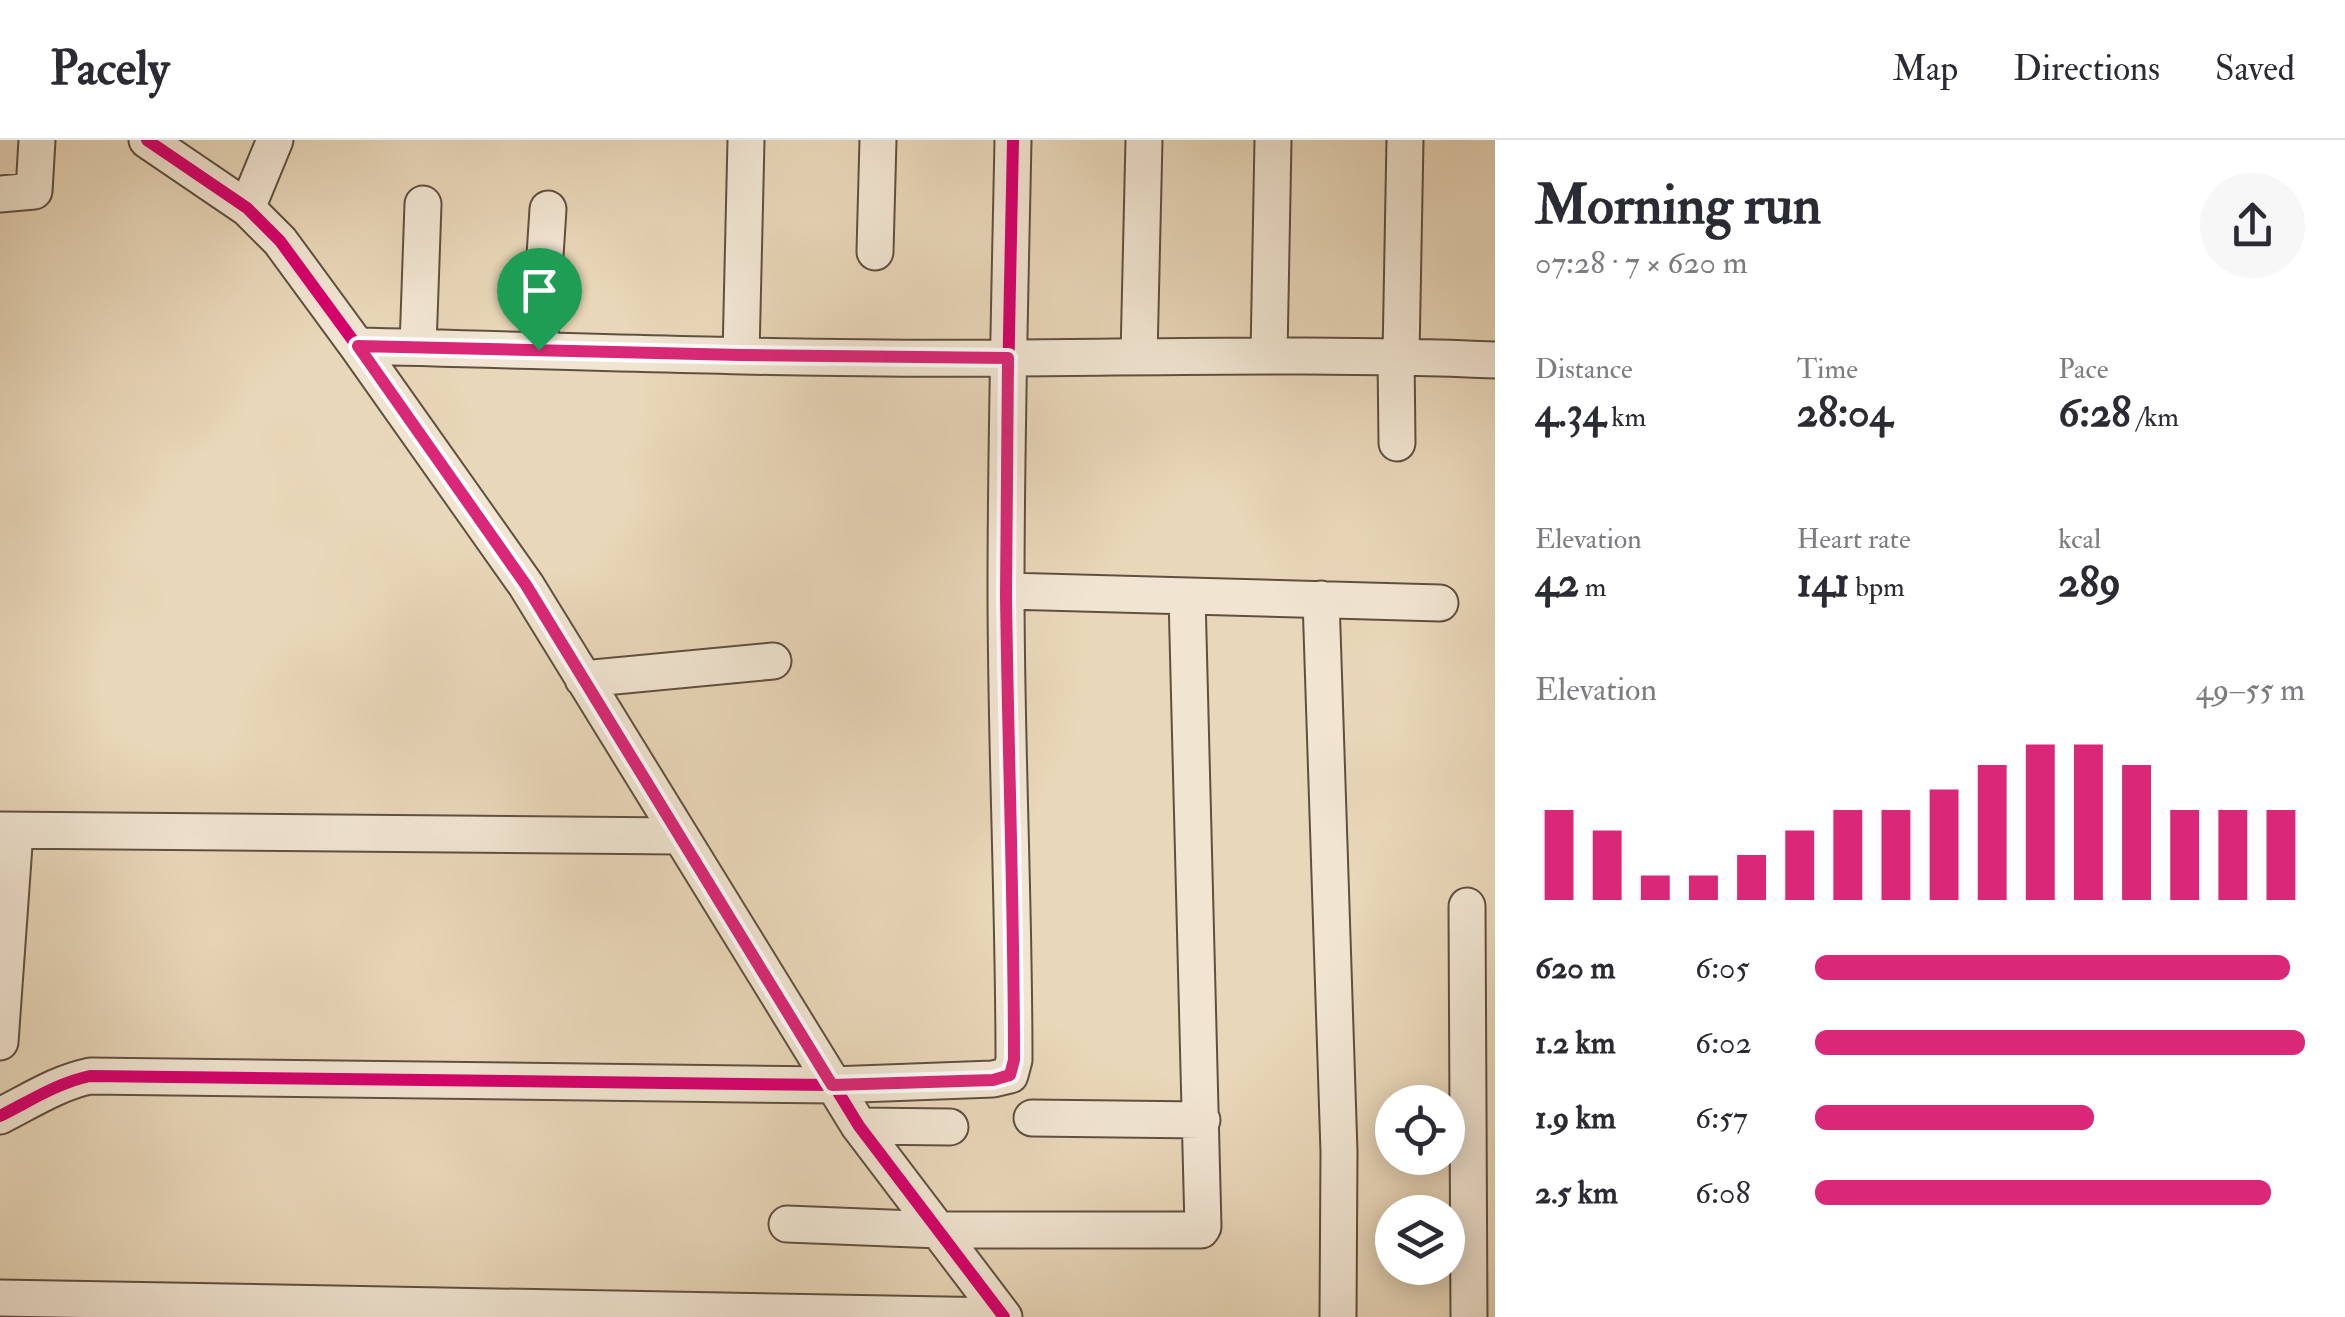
<!DOCTYPE html>
<meta charset="utf-8">
<style>
body{margin:0;font-family:"IM FELL Double Pica",serif;background:#f7f7f7;color:#2b2b33;height:100vh;display:flex;flex-direction:column;font-size:38px;white-space:nowrap}
*{box-sizing:border-box;margin:0}
p{font-size:32px;color:#7c7c81}
.icon{flex:none;width:55px;height:55px;fill:none;stroke:currentColor;stroke-width:2;stroke-linecap:round;stroke-linejoin:round}
.map{position:relative;flex:1;overflow:hidden}
.sheet{display:flex;flex-direction:column;background:#fff;width:850px}
.sheet>*{flex:none}
.buttons{position:absolute;left:1375px;top:945px;display:grid;gap:20px}
.buttons a{display:grid;place-items:center;width:90px;height:90px;border-radius:50%;background:#fff;box-shadow:0 5px 25px #0003;font-size:50px}
.pin{position:absolute;display:grid;place-items:center;width:85px;height:85px;color:#fff;margin:-102px -42px;border-radius:50% 50% 50% 0;rotate:-45deg;box-shadow:0 0 10px #0007}
.pin .icon{rotate:45deg}
.round{display:grid;place-items:center;flex:none;width:105px;height:105px;border-radius:52px;background:#f7f7f7}
.overview{display:flex;align-items:center;justify-content:space-between;height:170px;padding:0 40px}
h1{font-size:55px;font-weight:700;line-height:75px}
.figures{display:grid;grid-template-columns:repeat(3,1fr);gap:15px;height:170px;padding:10px 40px}
.figures div{display:grid;align-content:center}
.figures b{font-size:42px;font-weight:700}
.figures small{font-size:28px;font-weight:400}
.figures p{font-size:28px}
.chart{height:280px;padding:20px 40px}
.chart p{display:flex;justify-content:space-between}
.chart svg{width:100%;height:180px;margin-top:10px;stroke:#db2777;stroke-width:6}
ul{padding:0 40px;list-style:none;font-size:32px}
li{display:grid;grid-template-columns:160px 120px 1fr;align-items:center;height:75px}
li i{height:25px;border-radius:12px;background:#db2777}
header{display:flex;align-items:center;gap:60px;box-sizing:border-box;height:140px;padding:0 50px;background:#fff;border-bottom:2px solid #e1e1e2}
header strong{font-size:48px}
nav{display:flex;gap:55px;margin-inline-start:auto;font-size:35px}
main{display:flex;flex:1;min-height:0}
.map>svg:first-child{display:block}
.lines{fill:none;stroke-linecap:round;stroke-linejoin:round}
.minor-casing{stroke:#605040;stroke-width:39}
.minor{stroke:#f1e5d2;stroke-width:35}
.cycleway-casing{stroke:#f1e5d2;stroke-width:19}
.cycleway{stroke:#d6006c;stroke-width:12}
.route-casing{stroke:#fff;stroke-width:20}
.route{stroke:#db2777;stroke-width:12}
</style>
<header>
<strong>Pacely</strong>
<nav><a>Map</a><a>Directions</a><a>Saved</a></nav>
</header>
<main>
<div class="map">
<svg width="1495" height="1177" viewBox="0 0 1495 1177">
<rect width="100%" height="100%" fill="#e9d7b9"/>
<filter id="stains"><feTurbulence type="fractalNoise" baseFrequency=".002" numOctaves="4"/><feColorMatrix values="0 0 0 0 .2 0 0 0 0 .09 0 0 0 0 .02 0 0 0 .5 -.17"/></filter>
<radialGradient id="worn" r=".72"><stop offset=".6" stop-color="#630" stop-opacity="0"/><stop offset="1" stop-color="#630" stop-opacity=".3"/></radialGradient>
<g class="lines">
<g class="minor-casing">
<path id="minor" d="M 147,0 L 247,68 L 280,101 L 357,206 L 526,445 L 859,986 L 1004,1177
M 0,54 L 34,51 L 37,0
M 247,68 L 275,0
M 875,112 L 878,0
M 357,206 C 575,211 792,220 1010,218 C 1172,217 1333,213 1495,220
M 418,207 L 423,64
M 539,210 L 548,69
M 741,215 L 746,0
M 1269,215 L 1273,0
M 1139,216 L 1144,0
M 1396,216 L 1397,303
M 1401,216 L 1405,0
M 1006,451 L 1440,463
M 1321,459 L 1339,1012 L 1338,1177
M 583,539 L 773,521
M 0,690 L 679,696
M 1467,766 L 1469,1177
M 0,902 L 15,691
M 0,976 C 30,961 57,943 90,936 L 832,945 L 993,939 L 1010,935 L 1014,920 C 1014,763 1006,606 1006,449 C 1006,299 1010,150 1013,0
M 1032,978 L 1202,980
M 859,986 L 950,987
M 787,1084 L 940,1090 L 1201,1090 L 1203,1087 L 1187,456
M 0,1158 L 1002,1176"/>
</g>
<use href="#minor" class="minor"/>
<g class="cycleway-casing">
<path id="cycleway" d="M 147,0 L 247,68 L 280,101 L 357,206 L 526,445 L 859,986 L 1004,1177
M 0,976 C 30,961 57,943 90,936 L 832,945 L 993,939 L 1010,935 L 1014,920 C 1014,763 1006,606 1006,449 C 1006,299 1010,150 1013,0"/>
</g>
<use href="#cycleway" class="cycleway"/>
</g>
<g class="lines">
<g class="route-casing">
<path id="route" d="M 358,206 L 741,215 L 1008,218 C 1007,297 1006,376 1006,455 C 1008,610 1014,765 1014,920 L 1010,935 L 993,940 L 832,945 L 526,445 Z"/>
</g>
<use href="#route" class="route"/>
</g>
<rect width="100%" height="100%" filter="url(#stains)"/>
<rect width="100%" height="100%" fill="url(#worn)"/>
</svg>
<div class="buttons">
<a><svg class="icon" aria-label="locate" viewBox="0 0 24 24"><circle cx="12" cy="12" r="6"/><path d="M12 2v4M12 18v4M2 12h4M18 12h4"/></svg></a>
<a><svg class="icon" aria-label="layers" viewBox="0 0 24 24"><path d="M12 4l9 5-9 5-9-5zM3 14l9 5 9-5"/></svg></a>
</div>
<div class="pin" style="left:539px;top:210px;background:#1e9e55"><svg class="icon" aria-label="arrive" viewBox="0 0 24 24"><path d="M6 21V4h12l-3 4 3 4H6"/></svg></div>
</div>
<section class="sheet">
<div class="overview"><div><h1>Morning run</h1><p>07:28 · 7 × 620 m</p></div><a class="round"><svg class="icon" aria-label="share" viewBox="0 0 24 24"><path d="M12 15V3M7 8l5-5 5 5M5 13v7h14v-7"/></svg></a></div>
<div class="figures">
<div><p>Distance</p><b>4.34<small> km</small></b></div>
<div><p>Time</p><b>28:04</b></div>
<div><p>Pace</p><b>6:28<small> /km</small></b></div>
</div>
<div class="figures">
<div><p>Elevation</p><b>42<small> m</small></b></div>
<div><p>Heart rate</p><b>141<small> bpm</small></b></div>
<div><p>kcal</p><b>289</b></div>
</div>
<div class="chart"><p><span>Elevation</span>49–55 m</p>
<svg viewBox="0 0 160 44" preserveAspectRatio="none"><path d="M5 44V22M15 44V27M25 44V38M35 44V38M45 44V33M55 44V27M65 44V22M75 44V22M85 44V17M95 44V11M105 44V6M115 44V6M125 44V11M135 44V22M145 44V22M155 44V22"/></svg>
</div>
<ul>
<li><b>620 m</b>6:05<i style="width:97%"></i></li>
<li><b>1.2 km</b>6:02<i style="width:100%"></i></li>
<li><b>1.9 km</b>6:57<i style="width:57%"></i></li>
<li><b>2.5 km</b>6:08<i style="width:93%"></i></li>
</ul>
</section>
</main>
